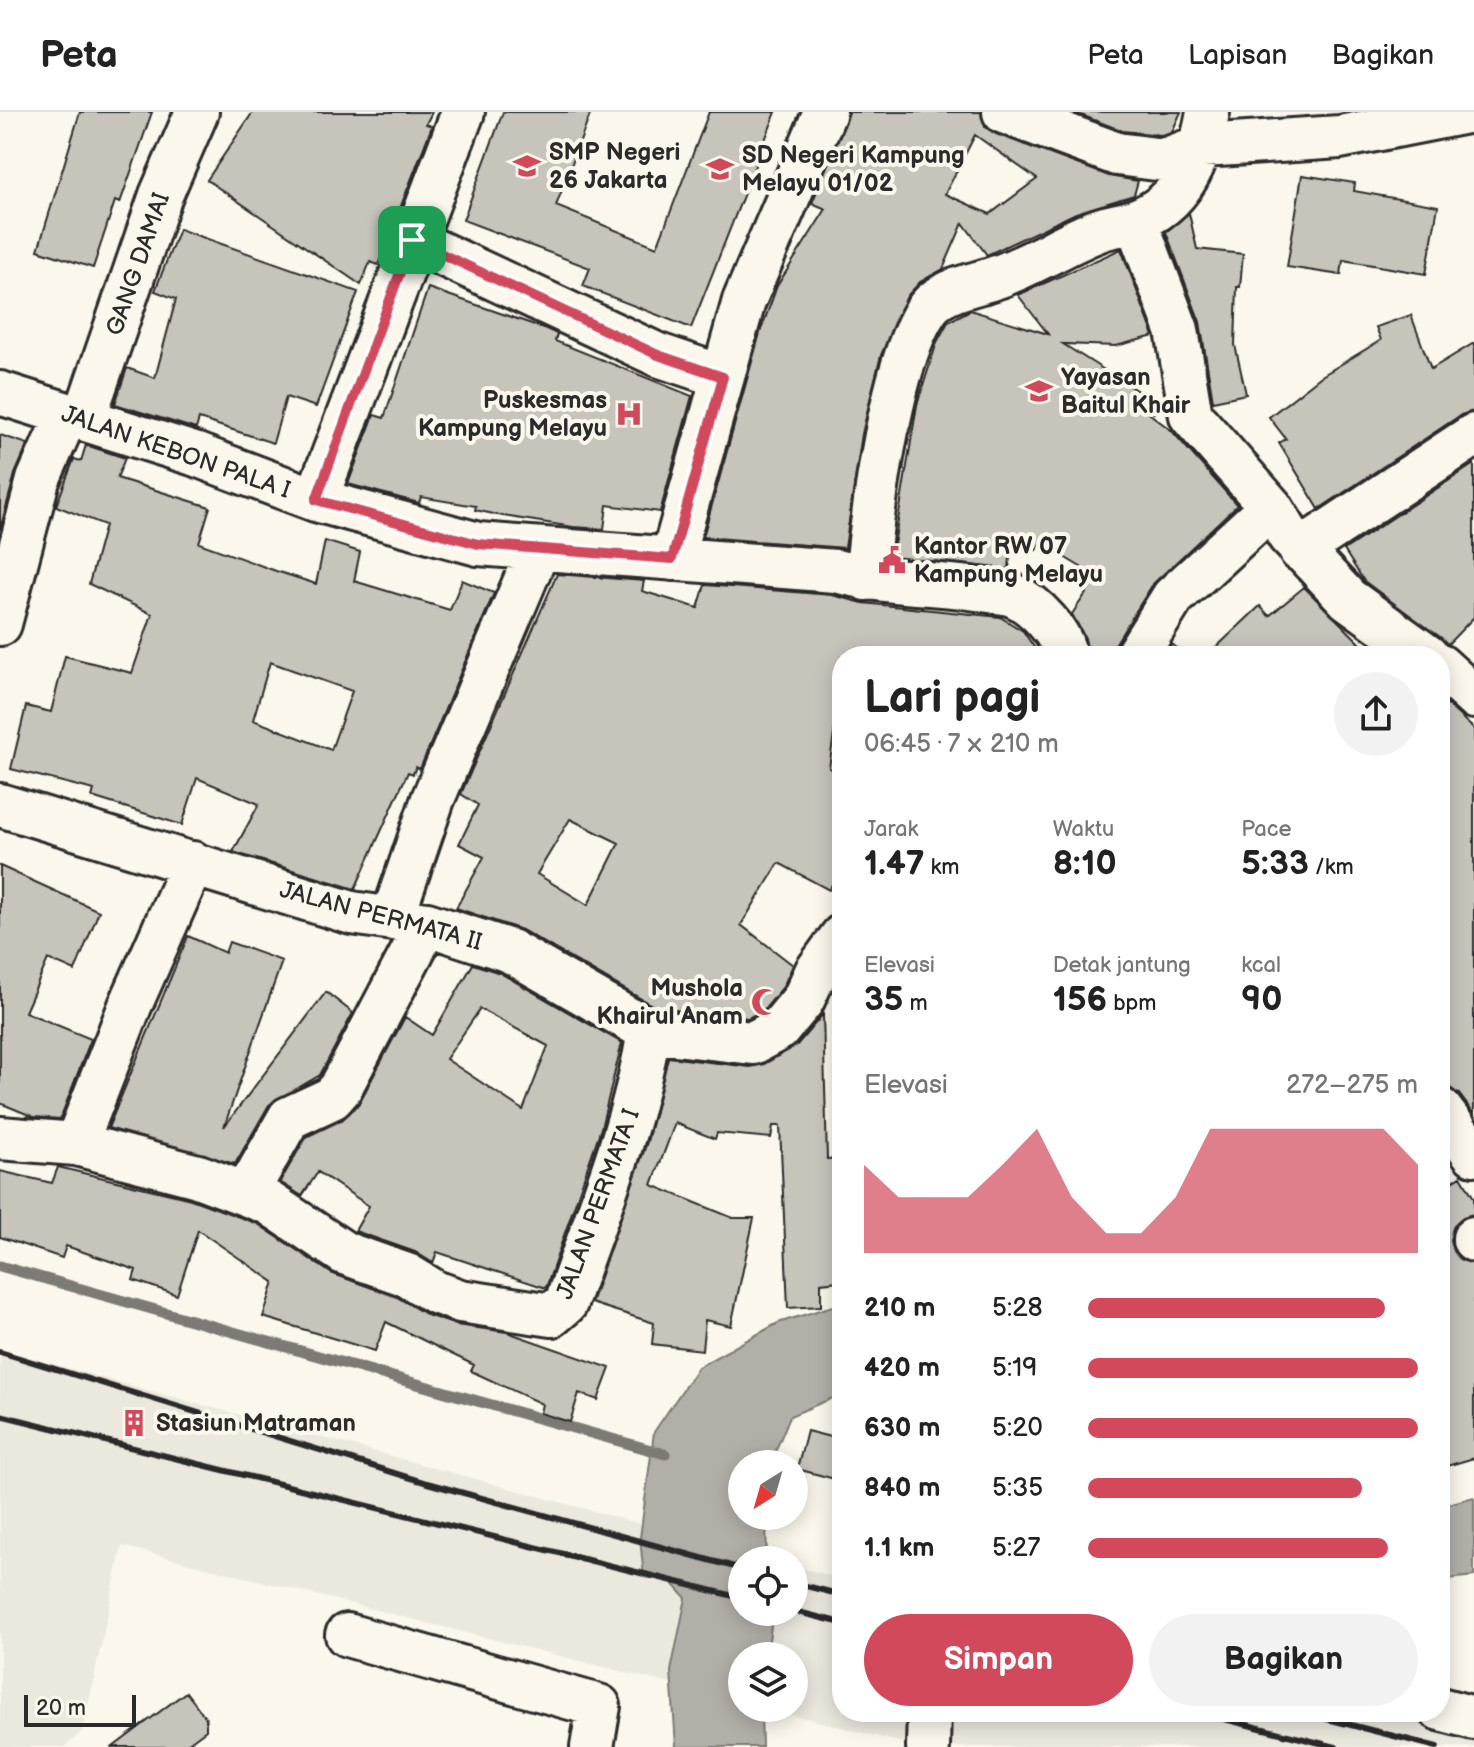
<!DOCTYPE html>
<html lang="id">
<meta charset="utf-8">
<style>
body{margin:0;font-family:"Balsamiq Sans",sans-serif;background:#f2f2f2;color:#222;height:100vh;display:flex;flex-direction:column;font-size:30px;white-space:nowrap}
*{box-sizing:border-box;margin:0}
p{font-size:26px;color:#767676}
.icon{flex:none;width:44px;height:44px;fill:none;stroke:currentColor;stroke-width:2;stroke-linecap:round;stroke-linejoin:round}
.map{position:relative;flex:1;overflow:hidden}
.panel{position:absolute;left:832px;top:534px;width:618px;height:1076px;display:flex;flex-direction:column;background:#fff;border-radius:32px;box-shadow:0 4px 20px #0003}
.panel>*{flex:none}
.needle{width:52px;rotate:217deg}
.tools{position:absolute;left:728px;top:1338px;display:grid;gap:16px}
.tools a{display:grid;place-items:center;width:80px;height:80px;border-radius:50%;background:#fff;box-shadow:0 4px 20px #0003;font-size:40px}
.scale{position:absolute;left:24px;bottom:20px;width:112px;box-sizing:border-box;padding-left:8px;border:4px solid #2b2b2b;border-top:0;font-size:22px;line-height:28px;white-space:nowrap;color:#2b2b2b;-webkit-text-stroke:6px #fbf7ec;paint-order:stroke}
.pin{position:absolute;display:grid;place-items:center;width:68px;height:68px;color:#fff;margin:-34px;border-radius:16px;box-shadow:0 4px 12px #0006}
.round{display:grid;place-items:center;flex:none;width:84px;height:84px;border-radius:42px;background:#f2f2f2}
.head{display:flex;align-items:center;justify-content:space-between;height:136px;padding:0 32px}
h1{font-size:44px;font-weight:700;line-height:60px}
.stats{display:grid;grid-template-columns:repeat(3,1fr);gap:12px;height:136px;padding:8px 32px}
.stats div{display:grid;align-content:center}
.stats b{font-size:34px;font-weight:700}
.stats small{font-size:22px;font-weight:400}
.stats p{font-size:22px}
.chart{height:224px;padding:16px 32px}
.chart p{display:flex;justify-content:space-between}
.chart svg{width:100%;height:144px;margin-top:8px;fill:#d1495b;opacity:.7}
.cta{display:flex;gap:16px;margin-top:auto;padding:16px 32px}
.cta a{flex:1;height:92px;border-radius:48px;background:#d1495b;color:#fff;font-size:32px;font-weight:700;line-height:92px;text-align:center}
.cta a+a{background:#f2f2f2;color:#222}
ul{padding:0 32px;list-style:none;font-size:26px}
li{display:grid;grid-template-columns:128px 96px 1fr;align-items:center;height:60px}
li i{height:20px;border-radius:10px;background:#d1495b}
header{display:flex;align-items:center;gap:48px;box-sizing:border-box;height:112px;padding:0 40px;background:#fff;border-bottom:2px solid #e0e0e0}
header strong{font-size:38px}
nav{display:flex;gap:44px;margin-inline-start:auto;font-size:28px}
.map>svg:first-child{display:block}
.built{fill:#ebe8de}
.water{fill:#b1afa7;stroke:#7b7a75;stroke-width:2}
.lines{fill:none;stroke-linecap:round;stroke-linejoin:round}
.stream{stroke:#7b7a75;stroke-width:11}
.building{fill:#c7c4bc;stroke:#2b2b2b;stroke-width:2;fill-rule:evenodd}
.street-casing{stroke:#2b2b2b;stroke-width:48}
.street{stroke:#fbf7ec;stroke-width:42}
.rail{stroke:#2b2b2b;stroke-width:6}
.route-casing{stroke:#fff;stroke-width:16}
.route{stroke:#d1495b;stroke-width:10}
.labels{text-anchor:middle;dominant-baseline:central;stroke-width:8;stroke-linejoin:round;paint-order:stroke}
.poi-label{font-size:24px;font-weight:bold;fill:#2b2b2b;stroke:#fbf7ec;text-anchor:start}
.street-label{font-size:24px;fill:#2b2b2b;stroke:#fbf7ec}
</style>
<header>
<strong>Peta</strong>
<nav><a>Peta</a><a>Lapisan</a><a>Bagikan</a></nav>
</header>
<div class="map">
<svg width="1474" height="1635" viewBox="0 0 1474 1635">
<rect width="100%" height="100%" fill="#fbf7ec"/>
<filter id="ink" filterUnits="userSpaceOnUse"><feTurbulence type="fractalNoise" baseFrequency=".0125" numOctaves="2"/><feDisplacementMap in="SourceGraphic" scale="16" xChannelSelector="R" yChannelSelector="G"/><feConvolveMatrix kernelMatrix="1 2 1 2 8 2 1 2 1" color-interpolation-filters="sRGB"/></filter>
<g filter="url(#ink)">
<path class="built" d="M 0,1238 L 773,1448 L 742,1448 L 742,1500 L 794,1500 L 794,1454 L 842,1467 L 842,1600 L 1388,1600 L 1474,1620 L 1474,1635 L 920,1635 L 765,1596 L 794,1596 L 794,1544 L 742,1544 L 742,1590 L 122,1434 L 83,1618 L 65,1635 L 0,1635 Z"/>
<path class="water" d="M 842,1191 L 842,1282 L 790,1304 L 770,1352 L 742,1352 L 742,1404 L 766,1404 L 767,1448 L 742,1448 L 742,1500 L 773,1500 L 767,1544 L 742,1544 L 742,1596 L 761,1596 L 762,1635 L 676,1635 L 671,1559 L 686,1486 L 671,1469 L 644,1465 L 640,1426 L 654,1320 L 698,1255 L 778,1211 Z
M 1474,1385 L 1474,1464 L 1440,1468 L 1440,1394 Z"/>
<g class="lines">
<path class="stream" d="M 0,1154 L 665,1342"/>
</g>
<path class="building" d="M 80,0 L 152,0 L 120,91 L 115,89 L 93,156 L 38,138 Z
M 253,0 L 432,0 L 426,12 L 432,14 L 378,153 L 370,150 L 361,173 L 207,68 Z
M 503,0 L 591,0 L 556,94 L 657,135 L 709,0 L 776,0 L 691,216 L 583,174 L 590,156 L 463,108 Z
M 849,0 L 981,0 L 985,15 L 996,22 L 1109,64 L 1138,69 L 1134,83 L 1076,101 L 987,143 L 963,111 L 943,157 L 920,170 L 907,184 L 881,243 L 862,322 L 845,436 L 703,425 L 760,221 L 777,174 L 826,97 L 812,91 ZM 975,23 L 1037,67 L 990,102 L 945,82 Z
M 1073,0 L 1181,0 L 1172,20 L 1161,23 L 1123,19 Z
M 1302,63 L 1355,71 L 1354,79 L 1438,94 L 1426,162 L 1343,148 L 1341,163 L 1287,155 Z
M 1189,101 L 1197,137 L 1243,142 L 1240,175 L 1237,175 L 1235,233 L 1246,282 L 1213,289 L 1200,210 L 1166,120 Z
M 179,117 L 358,180 L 316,295 L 286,285 L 273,331 L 199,307 L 196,317 L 115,292 L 127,256 L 155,266 L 176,187 L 155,179 Z
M 1121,137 L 1154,224 L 1116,234 L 1063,232 L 1166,297 L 1150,302 L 1172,319 L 1237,393 L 1153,472 L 1116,531 L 1112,544 L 1088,544 L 1085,526 L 1072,502 L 1097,465 L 1041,431 L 1036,438 L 1012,421 L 1009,457 L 892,445 L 917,293 L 937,230 L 948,210 L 970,198 L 1048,222 L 1018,183 Z
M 428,176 L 546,217 L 557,222 L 555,229 L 692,284 L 660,400 L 607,393 L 604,417 L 573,415 L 503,404 L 475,398 L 476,394 L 421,385 L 419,391 L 348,372 L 374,303 L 384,306 Z
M 1411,203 L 1431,257 L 1474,231 L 1474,299 L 1461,303 L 1319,397 L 1279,331 L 1286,327 L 1269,305 L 1320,265 L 1381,228 L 1376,215 Z
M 0,323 L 28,332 L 15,362 L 0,418 Z
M 86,333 L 125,346 L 117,366 L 210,395 L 199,431 L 276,459 L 316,472 L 325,429 L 360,440 L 354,469 L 450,498 L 462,468 L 494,481 L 420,657 L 416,655 L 413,662 L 408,660 L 355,777 L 233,740 L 259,692 L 197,666 L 182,713 L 92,685 L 94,678 L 11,657 L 26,594 L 51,600 L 65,544 L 132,561 L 152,502 L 89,472 L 105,413 L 56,394 L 74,347 L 81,349 ZM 270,550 L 352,579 L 331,638 L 253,608 Z
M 1474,352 L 1474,505 L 1448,532 L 1364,469 L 1344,438 Z
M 557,462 L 644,469 L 642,479 L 698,496 L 705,473 L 832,483 L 863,491 L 1000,505 L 1023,519 L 1040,544 L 842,544 L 842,568 L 829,656 L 842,664 L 842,755 L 829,778 L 779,751 L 741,813 L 793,853 L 783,875 L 764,898 L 748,906 L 657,896 L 522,818 L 456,796 L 484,745 L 459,732 L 478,693 L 461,682 ZM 570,707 L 619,731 L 588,793 L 537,762 Z
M 1304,475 L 1360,531 L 1345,544 L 1207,544 L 1260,494 L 1269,504 Z
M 1172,532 L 1187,544 L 1164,544 Z
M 1440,586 L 1474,617 L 1474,1002 L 1459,982 L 1440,974 Z
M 0,754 L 99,799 L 75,859 L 48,847 L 25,900 L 91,927 L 60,1007 L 34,1005 L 0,991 Z
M 188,824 L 225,841 L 229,830 L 282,849 L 224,1015 L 326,880 L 353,901 L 320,963 L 269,993 L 235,1052 L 108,1016 Z
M 473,852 L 500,861 L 622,931 L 601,1016 L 546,1176 L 437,1140 L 433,1151 L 415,1140 L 355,1119 L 369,1094 L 318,1060 L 302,1084 L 280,1070 L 306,1025 L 342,1008 L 358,993 L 405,905 L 432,923 ZM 480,897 L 548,934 L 523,998 L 446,947 Z
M 823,902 L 827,1047 L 842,1046 L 842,1115 L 836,1116 L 841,1146 L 837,1147 L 838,1169 L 821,1171 L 821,1194 L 788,1196 L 780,1014 L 773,1014 L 771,1026 L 717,1021 L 715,1027 L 675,1011 L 652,1073 L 733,1106 L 754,1106 L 731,1214 L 705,1208 L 702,1238 L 652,1232 L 654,1211 L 591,1191 L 647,1030 L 668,945 L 750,955 L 764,952 L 797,933 Z
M 58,1055 L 191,1087 L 258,1112 L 331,1161 L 397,1185 L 427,1203 L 456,1213 L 507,1220 L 610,1256 L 598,1288 L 579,1281 L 570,1310 L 540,1301 L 542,1292 L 471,1259 L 474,1253 L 386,1210 L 375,1239 L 263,1205 L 274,1170 L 198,1118 L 177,1183 L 133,1168 L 136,1158 L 66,1134 L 62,1146 L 0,1125 L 0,1059 L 52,1071 Z
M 1461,1064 L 1474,1086 L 1474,1102 L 1463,1105 L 1454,1113 L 1450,1128 L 1453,1139 L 1461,1148 L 1474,1152 L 1474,1346 L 1440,1356 L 1440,1077 Z
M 807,1319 L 842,1328 L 842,1369 L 797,1357 Z
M 186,1580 L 206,1606 L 206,1618 L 183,1635 L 113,1635 Z"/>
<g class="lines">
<g class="street-casing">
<path id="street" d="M 1004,0 L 1117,42 L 1164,48 L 1202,34 L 1340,25 L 1467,0
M 1136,109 L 1177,218 L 1191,304 L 1271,395 L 1289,424 L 1348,487 L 1427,544
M 412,128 L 658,243 L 723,265
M 0,281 L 194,342 L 316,388 L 478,432 L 836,459 C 884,472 935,470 984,478 C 993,480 1006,480 1015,484 C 1035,493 1063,522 1065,544
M 84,307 L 161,83 L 197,0
M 316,388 L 463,0
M 1300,438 L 1474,323
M 672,447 L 744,189 L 825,0
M 866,467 C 872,402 891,248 928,196 C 941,178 974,173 994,166 C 1031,154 1062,132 1099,118 C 1110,114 1122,113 1134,109 C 1183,92 1200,47 1208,0
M 0,512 L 38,368 L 67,302
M 1136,544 L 1173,485 L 1271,395
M 1440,554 L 1474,585
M 0,693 L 352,801 L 427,812 L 510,839 L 649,919 L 753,931 L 779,917 L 803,888 L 816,860 L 842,824
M 392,807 L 433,687 L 538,438
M 1440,997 L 1474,1042
M 0,1026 L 76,1032 L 198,1064 L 269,1091 L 344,1141 L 407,1163 L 435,1180 L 460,1189 L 552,1203 L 566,1191 C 597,1101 634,1013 649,919
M 76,1032 L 130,894 L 193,751
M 246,1082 L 289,1006 L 332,986 L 340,977 L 427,812
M 1474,1126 L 1474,1128
M 347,1523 L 599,1594 L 592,1635
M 1440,1597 L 1474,1606
M 928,1635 L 929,1600"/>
</g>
<use href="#street" class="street"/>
<path class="rail" d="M 0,1240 L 427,1371 L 742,1457
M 0,1303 L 742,1486
M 794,1471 L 842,1483
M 794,1499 L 842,1511
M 1196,1600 L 1336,1635
M 1300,1600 L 1437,1635"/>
</g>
</g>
<g class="lines" filter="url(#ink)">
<g class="route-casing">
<path id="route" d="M 412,128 L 658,243 L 723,265 L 672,447 L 478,432 L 316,388 Z"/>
</g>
<use href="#route" class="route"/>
</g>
<defs>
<g id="school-bare" transform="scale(2.16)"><path d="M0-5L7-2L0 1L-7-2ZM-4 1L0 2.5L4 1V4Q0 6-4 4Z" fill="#d1495b" stroke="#fbf7ec" stroke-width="2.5" paint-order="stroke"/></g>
<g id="hospital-bare" transform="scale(2.16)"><path d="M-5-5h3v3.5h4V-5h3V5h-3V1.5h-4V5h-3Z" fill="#d1495b" stroke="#fbf7ec" stroke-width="2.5" paint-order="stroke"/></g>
<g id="civic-bare" transform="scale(2.16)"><path d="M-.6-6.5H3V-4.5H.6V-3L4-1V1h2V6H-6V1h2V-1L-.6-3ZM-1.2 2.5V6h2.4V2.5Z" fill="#d1495b" stroke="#fbf7ec" stroke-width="2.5" paint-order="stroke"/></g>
<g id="mosque-bare" transform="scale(2.16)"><path d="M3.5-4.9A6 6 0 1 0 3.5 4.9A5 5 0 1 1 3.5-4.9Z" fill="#d1495b" stroke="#fbf7ec" stroke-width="2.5" paint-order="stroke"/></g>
<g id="building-bare" transform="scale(2.16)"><path d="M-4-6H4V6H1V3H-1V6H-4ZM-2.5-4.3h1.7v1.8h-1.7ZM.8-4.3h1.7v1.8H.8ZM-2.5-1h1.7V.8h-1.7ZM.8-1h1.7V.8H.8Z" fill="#d1495b" stroke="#fbf7ec" stroke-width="2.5" paint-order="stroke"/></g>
</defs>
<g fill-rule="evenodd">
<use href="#school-bare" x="527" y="54"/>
<use href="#school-bare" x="720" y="57"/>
<use href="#school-bare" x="1039" y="279"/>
<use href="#hospital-bare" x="629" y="302"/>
<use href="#civic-bare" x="892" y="448"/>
<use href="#mosque-bare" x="765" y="890"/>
<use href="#building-bare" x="134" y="1311"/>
</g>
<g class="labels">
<g class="poi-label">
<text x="549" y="40">SMP Negeri<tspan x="549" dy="28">26 Jakarta</tspan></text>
<text x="742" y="43">SD Negeri Kampung<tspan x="742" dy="28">Melayu 01/02</tspan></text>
<text x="1061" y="265">Yayasan<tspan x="1061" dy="28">Baitul Khair</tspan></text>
<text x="607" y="288" text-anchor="end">Puskesmas<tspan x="607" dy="28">Kampung Melayu</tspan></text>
<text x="914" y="434">Kantor RW 07<tspan x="914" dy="28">Kampung Melayu</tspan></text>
<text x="743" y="876" text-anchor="end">Mushola<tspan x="743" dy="28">Khairul Anam</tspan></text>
<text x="156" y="1311">Stasiun Matraman</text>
</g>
<g class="street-label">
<text transform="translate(138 152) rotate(-71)">GANG DAMAI</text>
<text transform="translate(176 340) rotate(19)">JALAN KEBON PALA I</text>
<text transform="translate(381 804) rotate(15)">JALAN PERMATA II</text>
<text transform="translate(598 1092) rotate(-70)">JALAN PERMATA I</text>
</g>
</g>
</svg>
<div class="tools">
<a><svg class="needle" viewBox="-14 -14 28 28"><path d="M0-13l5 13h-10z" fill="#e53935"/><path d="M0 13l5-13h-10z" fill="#767676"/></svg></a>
<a><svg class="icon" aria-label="locate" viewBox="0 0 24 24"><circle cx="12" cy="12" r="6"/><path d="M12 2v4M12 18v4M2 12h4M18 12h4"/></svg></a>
<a><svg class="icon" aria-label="layers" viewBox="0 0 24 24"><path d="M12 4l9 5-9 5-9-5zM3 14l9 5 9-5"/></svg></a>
</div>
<div class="scale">20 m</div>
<div class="pin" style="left:412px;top:128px;background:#1e9e55"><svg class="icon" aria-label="arrive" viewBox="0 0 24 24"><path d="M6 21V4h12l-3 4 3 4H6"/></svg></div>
<section class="panel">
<div class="head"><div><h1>Lari pagi</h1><p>06:45 · 7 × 210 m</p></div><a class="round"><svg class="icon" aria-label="share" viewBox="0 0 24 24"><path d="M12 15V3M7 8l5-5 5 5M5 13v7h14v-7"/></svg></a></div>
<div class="stats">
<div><p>Jarak</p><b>1.47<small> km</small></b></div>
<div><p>Waktu</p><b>8:10</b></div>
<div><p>Pace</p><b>5:33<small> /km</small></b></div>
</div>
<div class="stats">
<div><p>Elevasi</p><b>35<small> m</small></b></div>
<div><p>Detak jantung</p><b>156<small> bpm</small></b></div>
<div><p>kcal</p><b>90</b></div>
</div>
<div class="chart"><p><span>Elevasi</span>272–275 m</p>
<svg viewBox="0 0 160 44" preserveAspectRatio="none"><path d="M0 44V17L10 27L20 27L30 27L40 17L50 6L60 27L70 38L80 38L90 27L100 6L110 6L120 6L130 6L140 6L150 6L160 17V44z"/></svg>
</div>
<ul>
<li><b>210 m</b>5:28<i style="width:90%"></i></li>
<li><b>420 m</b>5:19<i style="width:100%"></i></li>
<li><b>630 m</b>5:20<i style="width:100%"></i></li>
<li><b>840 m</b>5:35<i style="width:83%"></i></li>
<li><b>1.1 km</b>5:27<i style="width:91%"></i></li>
</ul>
<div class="cta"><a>Simpan</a><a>Bagikan</a></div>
</section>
</div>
